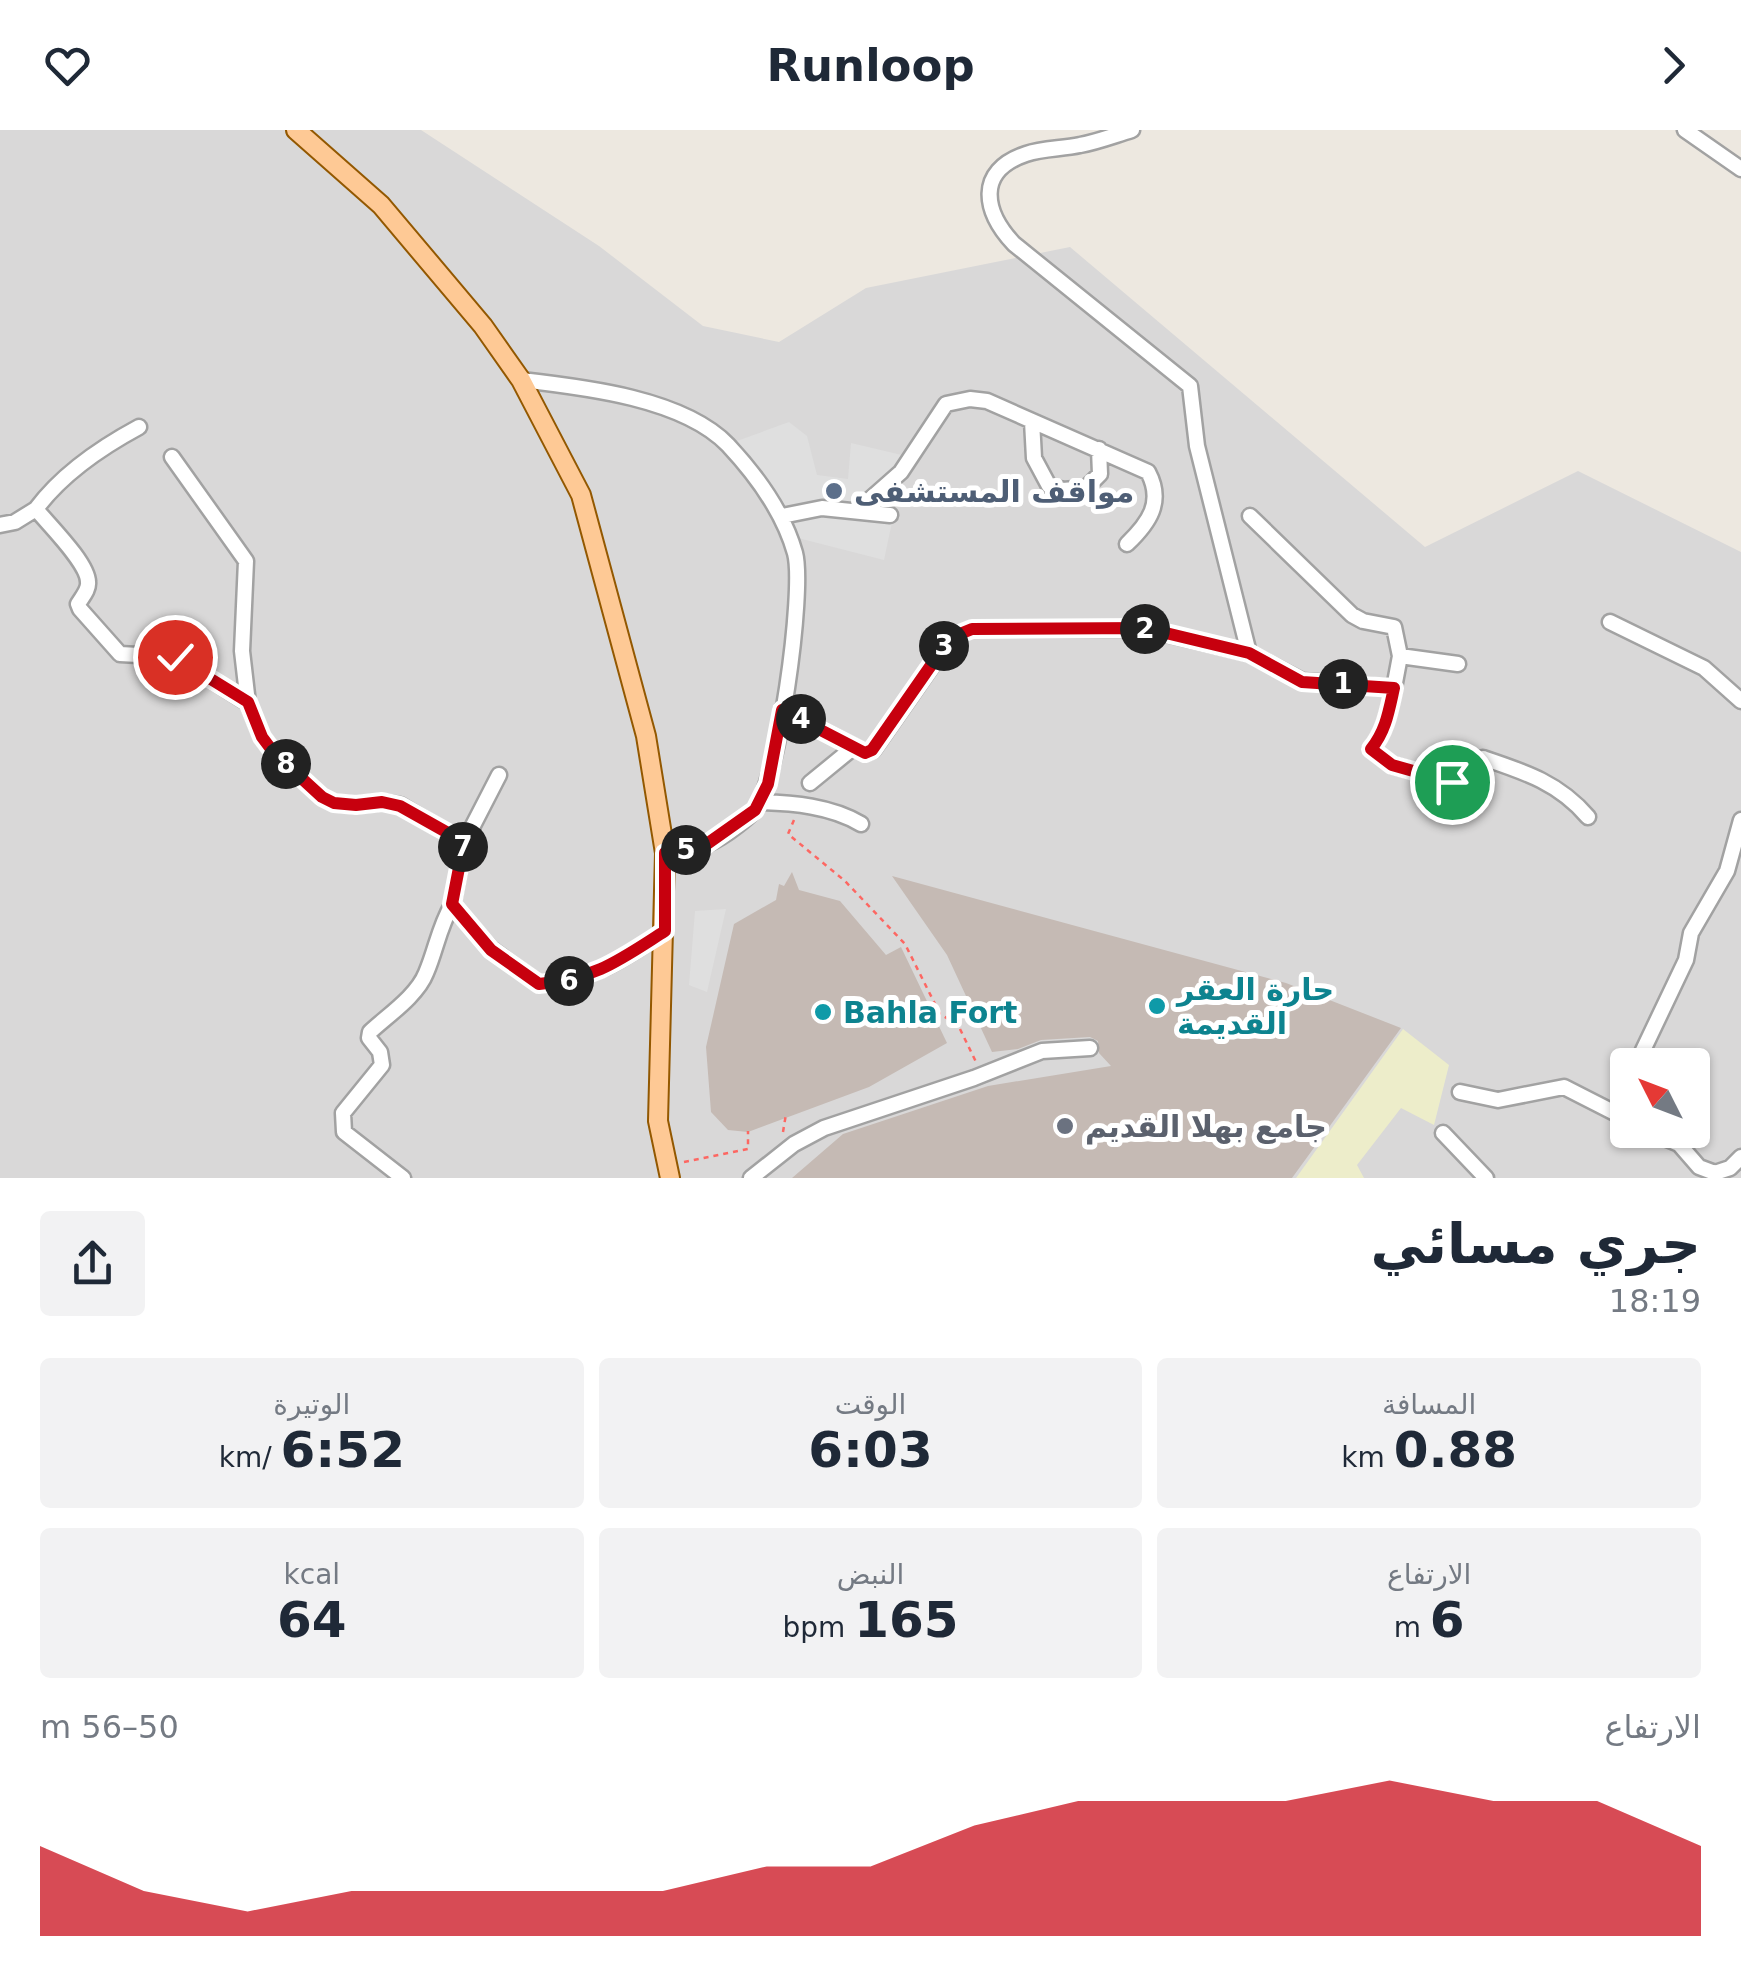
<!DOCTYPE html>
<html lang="ar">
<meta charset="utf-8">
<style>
body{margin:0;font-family:"DejaVu Sans",Cairo,sans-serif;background:#f2f2f3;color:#1f2937;direction:rtl;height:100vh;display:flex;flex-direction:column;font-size:38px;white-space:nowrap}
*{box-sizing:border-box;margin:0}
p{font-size:32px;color:#747a83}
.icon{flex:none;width:55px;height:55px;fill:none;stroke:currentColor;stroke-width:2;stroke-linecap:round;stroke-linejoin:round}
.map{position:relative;height:1048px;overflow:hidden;direction:ltr}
.panel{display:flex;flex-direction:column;background:#fff;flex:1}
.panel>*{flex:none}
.needle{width:65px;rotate:312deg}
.tools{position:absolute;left:1610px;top:918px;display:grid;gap:20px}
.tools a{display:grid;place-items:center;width:100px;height:100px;border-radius:10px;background:#fff;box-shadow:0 2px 8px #0004;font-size:50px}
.pin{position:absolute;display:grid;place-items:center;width:85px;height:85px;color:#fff;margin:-42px;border:5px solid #fff;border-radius:50%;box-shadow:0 2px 10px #0007}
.km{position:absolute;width:50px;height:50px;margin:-25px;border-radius:50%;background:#222;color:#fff;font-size:28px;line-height:50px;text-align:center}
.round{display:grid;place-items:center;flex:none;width:105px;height:105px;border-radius:10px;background:#f2f2f3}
.summary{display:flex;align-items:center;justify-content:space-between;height:170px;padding:0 40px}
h1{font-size:55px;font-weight:700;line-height:75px}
.figures{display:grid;grid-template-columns:repeat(3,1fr);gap:15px;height:170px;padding:10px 40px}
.figures div{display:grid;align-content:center;border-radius:10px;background:#f2f2f3;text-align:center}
.figures b{font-size:50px;font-weight:700}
.figures small{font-size:28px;font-weight:400}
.figures p{font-size:28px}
.chart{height:280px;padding:20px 40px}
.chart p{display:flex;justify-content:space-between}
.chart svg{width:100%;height:180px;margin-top:10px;fill:#c7000e;opacity:.7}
header{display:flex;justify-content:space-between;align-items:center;height:130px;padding:0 40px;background:#fff;font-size:45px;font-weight:700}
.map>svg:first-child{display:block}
.residential{fill:#d9d8d8;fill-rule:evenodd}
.farmland{fill:#ededca}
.parking{fill:#dfdfdf}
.building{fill:#c5bab4}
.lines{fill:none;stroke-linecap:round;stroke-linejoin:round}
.minor-casing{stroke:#a2a2a2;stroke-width:19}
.major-casing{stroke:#935800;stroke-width:22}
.path{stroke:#fd6762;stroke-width:2.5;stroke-dasharray:5 5;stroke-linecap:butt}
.minor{stroke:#fff;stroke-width:14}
.major{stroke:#fec995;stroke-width:18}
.route-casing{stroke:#fff;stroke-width:20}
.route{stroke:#c7000e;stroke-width:12}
.service-dot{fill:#5c6f8a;stroke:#fff;stroke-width:4}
.culture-dot{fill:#0f9aa8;stroke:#fff;stroke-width:4}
.worship-dot{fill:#6b7280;stroke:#fff;stroke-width:4}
.labels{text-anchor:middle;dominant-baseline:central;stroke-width:10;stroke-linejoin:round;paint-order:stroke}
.service-label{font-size:30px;font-weight:bold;fill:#4e5e75;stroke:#fff;text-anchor:start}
.culture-label{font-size:30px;font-weight:bold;fill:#0d838f;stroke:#fff;text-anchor:start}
.worship-label{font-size:30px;font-weight:bold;fill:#5b616d;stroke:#fff;text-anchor:start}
</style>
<header><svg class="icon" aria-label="forward" viewBox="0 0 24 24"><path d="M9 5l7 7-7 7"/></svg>Runloop<svg class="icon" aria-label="heart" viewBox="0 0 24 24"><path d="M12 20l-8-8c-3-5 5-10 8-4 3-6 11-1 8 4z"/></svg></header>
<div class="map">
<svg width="1741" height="1048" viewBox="0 0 1741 1048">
<rect width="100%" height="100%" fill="#ede8e0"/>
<path class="residential" d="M 0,0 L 421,0 L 599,116 L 703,196 L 779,212 L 866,158 L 1070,117 L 1425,417 L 1578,341 L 1741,422 L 1741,1048 L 0,1048 ZM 1628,935 L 1692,935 L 1692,1000 L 1628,1000 Z"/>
<path class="farmland" d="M 1403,899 L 1449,935 L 1434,995 L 1401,978 L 1357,1035 L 1364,1048 L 1296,1048 Z"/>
<path class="parking" d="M 789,292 L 807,306 L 817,345 L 848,349 L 851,313 L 906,326 L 884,430 L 798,408 L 737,311 Z
M 726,779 L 707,862 L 689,855 L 695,781 Z"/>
<path class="building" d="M 792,742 L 799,760 L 840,771 L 886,825 L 901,817 L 947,913 L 869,957 L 748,1002 L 728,1000 L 711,982 L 706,917 L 734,794 L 776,770 L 779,754 L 784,756 Z
M 892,746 L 1286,853 L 1401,898 L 1292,1048 L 792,1048 L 843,1004 L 988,956 L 1111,936 L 1099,923 L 1098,911 L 1090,907 L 1041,910 L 1018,919 L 992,922 L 947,825 Z"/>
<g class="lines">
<g class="minor-casing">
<path id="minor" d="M 1132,0 C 1115,5 1097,12 1080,15 C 1062,19 1043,18 1026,24 C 975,41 984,82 1014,114 L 1190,256 L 1197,316 L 1249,523
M 1685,0 L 1741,39
M 521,250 C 582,257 683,268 728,315 C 756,345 784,384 795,423 C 805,460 778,658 753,682 C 741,694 718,711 702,716 C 691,721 677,721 665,723
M 1032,291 L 1034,328 L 1049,356 L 1063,360 L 1086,358 L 1100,344 L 1099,319
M 172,327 L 246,431 L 242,521 L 248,573
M 36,379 C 62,344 100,318 139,297
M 858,380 L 901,342 L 946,274 L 970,269 L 987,271 L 1148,342 C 1164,372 1149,393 1127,414
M 782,386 L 822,378 L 890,385
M 1250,386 L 1352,485 L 1363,491 L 1394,497 L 1400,526
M 0,395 L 15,392 L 36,379 C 48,394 88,433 88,452 C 89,460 82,467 78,474 L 80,479 L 120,524 L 175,527 L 248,573 L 262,607 L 274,623 L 322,667 L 334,673 L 356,675 L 382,672 L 400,675 L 464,713 L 452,775 L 491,819 L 539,854 C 597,848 618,832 665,801
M 1610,492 L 1704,538 L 1741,571
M 1394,558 C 1389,580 1386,601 1371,619 L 1392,635 L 1452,652 L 1483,628 C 1525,642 1559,653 1588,687
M 782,579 L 865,623 L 873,620 L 951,508 L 972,499 L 1145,499 L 1249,523 L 1302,551 L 1394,558 L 1400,526 L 1458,534
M 810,653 L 854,617
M 759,672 C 793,673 831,676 861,694
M 464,713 L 499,645
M 1636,935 L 1686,830 L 1691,803 L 1727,741 L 1741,690
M 1628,954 L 1615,983 L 1628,991
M 1460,962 L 1498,970 L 1564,957 L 1615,983
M 1645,1000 L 1679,1014 L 1699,1037 L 1715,1043 L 1730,1038 L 1741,1027
M 1443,1003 L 1486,1048
M 403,1048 L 344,1002 L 343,983 L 382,935 L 380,922 L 369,908 L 370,902 C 387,886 417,866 426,843 C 436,820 439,797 452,775
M 751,1048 L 794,1014 L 824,998 L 974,948 L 1042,921 L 1090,918"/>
</g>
<g class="major-casing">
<path id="major" d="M 296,0 L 381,75 L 483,196 L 521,250 L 581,365 L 646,606 L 665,723 L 658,991 L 670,1048"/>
</g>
<path class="path" d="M 794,690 L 788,704 L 845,751 L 905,814 L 940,884 L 958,895 L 976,932
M 783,1002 L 786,984
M 684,1032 L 748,1019 L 748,1001"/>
<use href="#minor" class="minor"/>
<use href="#major" class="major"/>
</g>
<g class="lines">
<g class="route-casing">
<path id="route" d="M 175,527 L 248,572 L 262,607 L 274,623 L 322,667 L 334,673 L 356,675 L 382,672 L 400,676 L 464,712 L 452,774 L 491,820 L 539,854 C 597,848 618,831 665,801 L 665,723 L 704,716 L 755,680 L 768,654 L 782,580 L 865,623 L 872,620 L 950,508 L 972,499 L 1145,498 L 1249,523 L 1302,552 L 1394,558 C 1389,580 1386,601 1371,619 L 1392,635 L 1452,652"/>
</g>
<use href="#route" class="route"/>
</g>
<circle class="service-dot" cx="834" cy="361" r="10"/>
<g class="culture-dot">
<circle cx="1157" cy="876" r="10"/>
<circle cx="823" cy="882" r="10"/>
</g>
<circle class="worship-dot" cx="1065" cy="996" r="10"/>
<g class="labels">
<g class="service-label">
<text x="854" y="361">مواقف المستشفى</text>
</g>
<g class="culture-label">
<text x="1177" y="859">حارة العقر<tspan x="1177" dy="34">القديمة</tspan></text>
<text x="843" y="882">Bahla Fort</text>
</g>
<g class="worship-label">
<text x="1085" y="996">جامع بهلا القديم</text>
</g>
</g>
</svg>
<div class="tools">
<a><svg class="needle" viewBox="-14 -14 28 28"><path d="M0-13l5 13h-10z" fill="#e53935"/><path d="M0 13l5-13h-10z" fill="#747a83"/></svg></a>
</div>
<div class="pin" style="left:1452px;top:652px;background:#1e9e55"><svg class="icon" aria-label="arrive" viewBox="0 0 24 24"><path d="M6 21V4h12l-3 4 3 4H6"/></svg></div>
<div class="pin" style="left:175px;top:527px;background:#d93025"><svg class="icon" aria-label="check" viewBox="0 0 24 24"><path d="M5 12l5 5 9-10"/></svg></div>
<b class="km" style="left:1343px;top:554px">1</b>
<b class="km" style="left:1145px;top:499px">2</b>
<b class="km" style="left:944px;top:516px">3</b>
<b class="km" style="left:801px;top:589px">4</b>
<b class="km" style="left:686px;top:720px">5</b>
<b class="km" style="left:569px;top:851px">6</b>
<b class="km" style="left:463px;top:717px">7</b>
<b class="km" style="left:286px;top:634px">8</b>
</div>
<section class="panel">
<div class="summary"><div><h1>جري مسائي</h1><p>18:19</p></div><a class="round"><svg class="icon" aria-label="share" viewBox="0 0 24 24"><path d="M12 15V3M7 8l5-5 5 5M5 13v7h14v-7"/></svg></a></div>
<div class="figures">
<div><p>المسافة</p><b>0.88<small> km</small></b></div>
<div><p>الوقت</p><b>6:03</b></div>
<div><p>الوتيرة</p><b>6:52<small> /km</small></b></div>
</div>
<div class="figures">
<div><p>الارتفاع</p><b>6<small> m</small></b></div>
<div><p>النبض</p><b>165<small> bpm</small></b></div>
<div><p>kcal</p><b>64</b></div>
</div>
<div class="chart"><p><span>الارتفاع</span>50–56 m</p>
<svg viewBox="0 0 160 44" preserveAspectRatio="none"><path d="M0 44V22L10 33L20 38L30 33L40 33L50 33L60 33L70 27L80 27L90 17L100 11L110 11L120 11L130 6L140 11L150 11L160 22V44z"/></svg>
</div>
</section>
